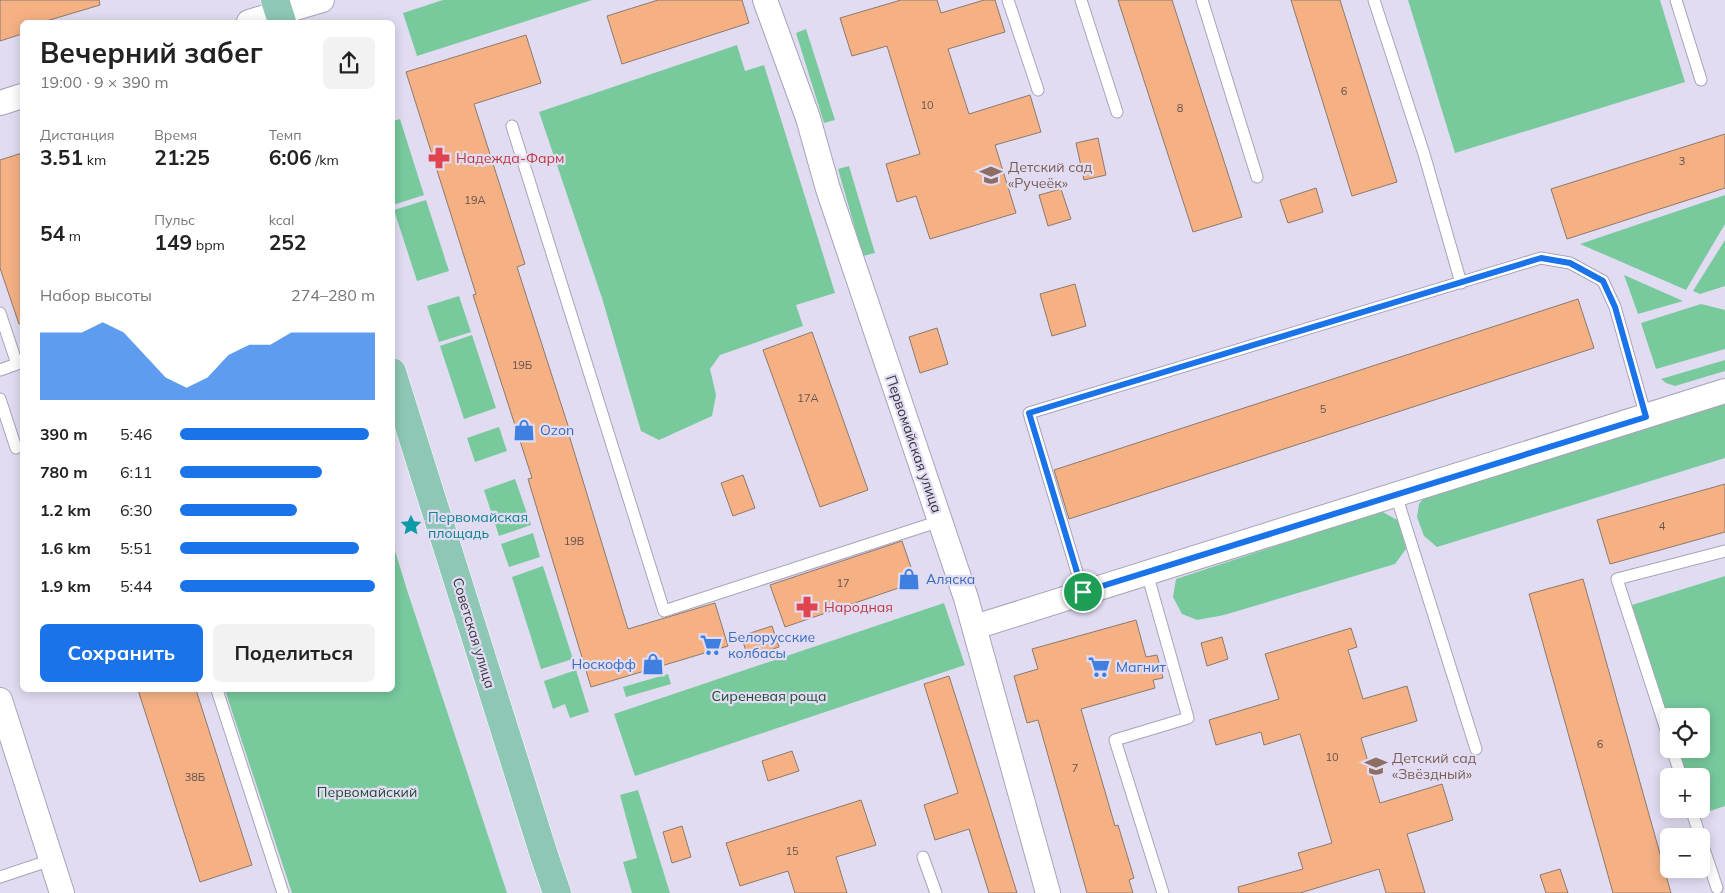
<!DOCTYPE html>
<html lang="ru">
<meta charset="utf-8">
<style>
body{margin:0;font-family:Mulish,sans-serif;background:#f2f2f2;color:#222;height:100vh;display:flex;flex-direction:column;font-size:19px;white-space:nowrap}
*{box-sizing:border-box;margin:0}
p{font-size:16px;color:#767676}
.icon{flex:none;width:28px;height:28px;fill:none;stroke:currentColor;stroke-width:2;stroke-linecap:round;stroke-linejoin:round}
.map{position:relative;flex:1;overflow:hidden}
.drawer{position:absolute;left:20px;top:20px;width:375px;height:672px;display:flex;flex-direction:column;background:#fff;border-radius:8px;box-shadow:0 2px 12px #0003}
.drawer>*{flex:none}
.buttons{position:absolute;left:1660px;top:708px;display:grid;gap:10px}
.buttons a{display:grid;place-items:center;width:50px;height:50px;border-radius:8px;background:#fff;box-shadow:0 2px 12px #0003;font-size:25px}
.pin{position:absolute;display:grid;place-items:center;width:42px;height:42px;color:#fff;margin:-21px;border:2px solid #fff;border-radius:50%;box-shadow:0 1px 5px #0007}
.round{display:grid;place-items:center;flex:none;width:52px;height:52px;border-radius:8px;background:#f2f2f2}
.overview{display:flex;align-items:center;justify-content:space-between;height:85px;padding:0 20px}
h1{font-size:28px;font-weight:700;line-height:38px}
.metrics{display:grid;grid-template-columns:repeat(3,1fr);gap:8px;height:85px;padding:5px 20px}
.metrics div{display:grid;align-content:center}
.metrics b{font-size:21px;font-weight:700}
.metrics small{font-size:14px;font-weight:400}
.metrics p{font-size:14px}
.chart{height:140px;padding:10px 20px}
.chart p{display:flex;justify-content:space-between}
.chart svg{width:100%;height:90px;margin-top:5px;fill:#1a73e8;opacity:.7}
.primary-button{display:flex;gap:10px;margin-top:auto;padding:10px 20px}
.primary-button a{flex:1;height:58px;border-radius:8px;background:#1a73e8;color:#fff;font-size:20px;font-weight:700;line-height:58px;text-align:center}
.primary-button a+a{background:#f2f2f2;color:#222}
ul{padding:0 20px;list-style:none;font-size:16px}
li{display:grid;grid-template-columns:80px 60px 1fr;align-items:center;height:38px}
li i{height:12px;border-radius:6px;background:#1a73e8}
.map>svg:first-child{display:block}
.green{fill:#78ca9d}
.building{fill:#f5b184;stroke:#8c796c}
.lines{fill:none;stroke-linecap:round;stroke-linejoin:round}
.service-casing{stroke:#a8a3b7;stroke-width:13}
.minor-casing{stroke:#a8a3b7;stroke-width:26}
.primary-casing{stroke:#fff;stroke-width:29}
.service{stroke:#fff;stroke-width:11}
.minor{stroke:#fff;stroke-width:24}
.primary{stroke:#8ec7b6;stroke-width:28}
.route-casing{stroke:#fff;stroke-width:10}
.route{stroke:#1a73e8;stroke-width:6}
.labels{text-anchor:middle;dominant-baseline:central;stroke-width:4.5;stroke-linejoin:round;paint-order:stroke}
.number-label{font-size:11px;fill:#65524e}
.health-label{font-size:14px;fill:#be3a42;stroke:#e2dcf2;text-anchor:start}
.education-label{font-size:14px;fill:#785e54;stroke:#e2dcf2;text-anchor:start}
.shop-label{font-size:14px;fill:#366cbe;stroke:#e2dcf2;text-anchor:start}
.street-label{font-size:14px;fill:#35333c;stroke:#e2dcf2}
.culture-label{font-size:14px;fill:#0d838f;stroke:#e2dcf2;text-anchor:start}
.park-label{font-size:14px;fill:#204a33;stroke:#e2dcf2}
</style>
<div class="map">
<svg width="1725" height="893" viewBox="0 0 1725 893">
<rect width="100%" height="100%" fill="#e2dcf2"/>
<path class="green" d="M 443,0 L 592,0 L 417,56 L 403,13 Z
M 1408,0 L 1660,0 L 1685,82 L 1455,153 Z
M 806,29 L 835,120 L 824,123 L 796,33 Z
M 737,45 L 745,71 L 764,65 L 835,293 L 796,305 L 803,326 L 720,355 L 710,369 L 716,395 L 712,416 L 659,440 L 641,431 L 602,298 L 539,112 Z
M 400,119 L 424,195 L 393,205 L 393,121 Z
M 849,166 L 875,253 L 863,256 L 838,169 Z
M 1725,195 L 1725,224 L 1686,290 L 1580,244 Z
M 426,200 L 449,271 L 417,281 L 394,210 Z
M 1725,240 L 1725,286 L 1700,294 L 1693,291 Z
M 1624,275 L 1683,301 L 1638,314 Z
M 459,296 L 471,332 L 439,342 L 427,306 Z
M 1701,304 L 1725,310 L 1725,349 L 1656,369 L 1641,323 Z
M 472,335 L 496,408 L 464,419 L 440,346 Z
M 1725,360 L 1725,371 L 1675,386 L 1666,383 L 1661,379 Z
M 1725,398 L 1725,458 L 1437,547 L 1424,536 L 1417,517 L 1419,504 L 1429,491 Z
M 499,427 L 507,451 L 475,462 L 467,438 Z
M 515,479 L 531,525 L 499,536 L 484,490 Z
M 1381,511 L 1399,521 L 1406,549 L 1395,564 L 1224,615 L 1197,620 L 1182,614 L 1173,597 L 1176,579 Z
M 533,533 L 540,557 L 509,567 L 501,544 Z
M 393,544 L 407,590 L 507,893 L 292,893 L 225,690 L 392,690 Z
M 543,566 L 573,659 L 541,669 L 512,577 Z
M 1725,576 L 1725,806 L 1698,815 L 1696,809 L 1701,809 L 1701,776 L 1686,776 L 1677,749 L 1701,749 L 1701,716 L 1669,716 L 1669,722 L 1632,605 Z
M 944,603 L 965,665 L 635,776 L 614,714 Z
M 576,670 L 589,712 L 570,718 L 565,704 L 553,709 L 544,681 Z
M 668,674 L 671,684 L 626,697 L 623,687 Z
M 638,790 L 670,893 L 632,893 L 623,862 L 637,858 L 620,795 Z"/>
<path class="building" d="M 0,0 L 99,0 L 100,5 L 43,22 L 22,22 L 22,34 L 0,41 Z
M 658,0 L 742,0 L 749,23 L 622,64 L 607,16 Z
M 901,0 L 937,0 L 941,13 L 984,0 L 995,0 L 1005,32 L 948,49 L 969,114 L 1030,95 L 1041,132 L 995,145 L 1016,213 L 930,239 L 916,196 L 897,202 L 886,164 L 920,154 L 902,95 L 887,46 L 852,56 L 840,18 Z
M 1118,0 L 1172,0 L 1242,217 L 1193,232 Z
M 1291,0 L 1340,0 L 1397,182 L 1352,196 Z
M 526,35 L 541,83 L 474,104 L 525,264 L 517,267 L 571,435 L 569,435 L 628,629 L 715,603 L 728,646 L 591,687 L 528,479 L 532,478 L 473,295 L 476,294 L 406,72 Z
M 1725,134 L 1725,188 L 1567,239 L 1551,189 Z
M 1098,138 L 1106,175 L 1084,180 L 1076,143 Z
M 22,153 L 22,323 L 19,324 L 0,268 L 0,160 Z
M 1316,188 L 1323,212 L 1288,223 L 1280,200 Z
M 1061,189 L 1071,219 L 1048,226 L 1039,195 Z
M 1075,284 L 1086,326 L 1052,336 L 1040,294 Z
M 1578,299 L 1594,348 L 1069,519 L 1054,470 Z
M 937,328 L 948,364 L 920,373 L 909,337 Z
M 812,332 L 868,490 L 820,507 L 763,350 Z
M 743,475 L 755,508 L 733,516 L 721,483 Z
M 1725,484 L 1725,532 L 1610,564 L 1597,520 Z
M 902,541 L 916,582 L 785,627 L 770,585 Z
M 1583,579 L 1671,893 L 1613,893 L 1529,594 Z
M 1136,620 L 1146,657 L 1157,655 L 1163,678 L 1153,680 L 1155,688 L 1081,709 L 1115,826 L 1118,825 L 1134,878 L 1129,880 L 1133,893 L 1087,893 L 1038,720 L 1027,723 L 1014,676 L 1038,669 L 1032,649 Z
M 772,626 L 779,647 L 748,657 L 741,636 Z
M 1351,628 L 1357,647 L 1348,650 L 1363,699 L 1407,686 L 1417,721 L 1361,738 L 1380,803 L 1442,784 L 1453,820 L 1407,834 L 1425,893 L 1386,893 L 1379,869 L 1300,893 L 1239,893 L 1238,887 L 1303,869 L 1298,853 L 1332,843 L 1300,734 L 1264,745 L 1261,732 L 1216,745 L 1209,720 L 1279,699 L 1265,654 Z
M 1222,637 L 1228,659 L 1207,666 L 1201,643 Z
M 949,676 L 964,723 L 1017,893 L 989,893 L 969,829 L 935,840 L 924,805 L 958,793 L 924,684 Z
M 138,690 L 196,690 L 252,865 L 200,882 Z
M 792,751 L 799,771 L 768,781 L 762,761 Z
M 861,800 L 876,845 L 836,857 L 847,893 L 795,893 L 788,871 L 740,886 L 726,843 Z
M 682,826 L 691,857 L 672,863 L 663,832 Z
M 1560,869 L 1568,893 L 1546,893 L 1540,875 Z"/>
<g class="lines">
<g class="service-casing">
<path id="service" d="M 1008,0 L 1038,90
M 1081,0 L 1117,112
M 1202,0 L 1257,177
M 1374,0 L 1424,154 L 1461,283
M 1676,0 L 1701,80
M 512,126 L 664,611 L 940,521
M 0,313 L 17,364 L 0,370
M 0,399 L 16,448
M 1396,495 L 1476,749
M 1147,573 L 1188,718 L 1115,740 L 1163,893
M 1083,592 L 1029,413 L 1541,258 L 1570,263 L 1603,281 L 1615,307 L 1646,417
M 217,690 L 283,893
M 1669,739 L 1617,579 L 1725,551
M 1672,749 L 1681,776
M 1691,809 L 1700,836
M 1701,840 L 1717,888
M 923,857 L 936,893
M 0,877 L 51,860"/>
</g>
<g class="minor-casing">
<path id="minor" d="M 765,0 L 808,118 L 828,189 L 966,598 L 1048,893
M 249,22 L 322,0
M 0,103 L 22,96
M 975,627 L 1725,391
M 0,700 L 62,893"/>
</g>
<g class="primary-casing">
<path id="primary" d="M 275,0 L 282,22
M 392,372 L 544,855 L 557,893"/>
</g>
<use href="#service" class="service"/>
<use href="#minor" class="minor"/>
<use href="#primary" class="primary"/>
</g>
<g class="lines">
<g class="route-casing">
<path id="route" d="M 1541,258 L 1570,263 L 1603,281 L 1615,307 L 1646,417 L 1083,592 L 1029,413 Z"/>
</g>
<use href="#route" class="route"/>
</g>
<defs>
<g id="pharmacy-bare" transform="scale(1.725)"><path d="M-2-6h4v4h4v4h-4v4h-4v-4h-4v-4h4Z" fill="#e0444e" stroke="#e2dcf2" stroke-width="2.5" paint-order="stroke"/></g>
<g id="school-bare" transform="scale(1.725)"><path d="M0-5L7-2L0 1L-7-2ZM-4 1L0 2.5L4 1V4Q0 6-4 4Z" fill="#8d6e63" stroke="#e2dcf2" stroke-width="2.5" paint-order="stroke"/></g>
<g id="shop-bare" transform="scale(1.725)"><path d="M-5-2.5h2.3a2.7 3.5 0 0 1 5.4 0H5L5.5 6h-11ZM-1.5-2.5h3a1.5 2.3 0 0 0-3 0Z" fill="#3f7fe0" stroke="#e2dcf2" stroke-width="2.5" paint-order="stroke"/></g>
<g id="sight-bare" transform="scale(1.725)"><path d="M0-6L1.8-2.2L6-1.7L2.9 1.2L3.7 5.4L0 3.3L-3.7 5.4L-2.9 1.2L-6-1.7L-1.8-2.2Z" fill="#0f9aa8" stroke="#e2dcf2" stroke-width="2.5" paint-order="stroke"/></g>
<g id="supermarket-bare" transform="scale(1.725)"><path d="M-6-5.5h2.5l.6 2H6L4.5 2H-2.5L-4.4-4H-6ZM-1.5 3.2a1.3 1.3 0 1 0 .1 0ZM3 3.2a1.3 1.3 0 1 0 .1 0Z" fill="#3f7fe0" stroke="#e2dcf2" stroke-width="2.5" paint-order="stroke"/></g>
</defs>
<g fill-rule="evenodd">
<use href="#pharmacy-bare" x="439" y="158"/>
<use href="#school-bare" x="991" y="175"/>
<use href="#shop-bare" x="524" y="430"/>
<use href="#sight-bare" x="411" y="525"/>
<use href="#shop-bare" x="909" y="579"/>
<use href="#pharmacy-bare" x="807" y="607"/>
<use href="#supermarket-bare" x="711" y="645"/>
<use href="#shop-bare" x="653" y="664"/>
<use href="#supermarket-bare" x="1099" y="667"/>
<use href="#school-bare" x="1376" y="766"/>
</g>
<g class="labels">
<g class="number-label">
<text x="1344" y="91">6</text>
<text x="927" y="105">10</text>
<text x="1180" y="108">8</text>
<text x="1682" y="161">3</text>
<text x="475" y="200">19А</text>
<text x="522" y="365">19Б</text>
<text x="808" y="398">17А</text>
<text x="1323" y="409">5</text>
<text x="1662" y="526">4</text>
<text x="574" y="541">19В</text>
<text x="843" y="583">17</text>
<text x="1600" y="744">6</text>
<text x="1332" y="757">10</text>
<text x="1075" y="768">7</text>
<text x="195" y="777">38Б</text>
<text x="792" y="851">15</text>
</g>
<g class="health-label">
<text x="456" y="158">Надежда-Фарм</text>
<text x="824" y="607">Народная</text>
</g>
<g class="education-label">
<text x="1008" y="167">Детский сад<tspan x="1008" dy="16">«Ручеёк»</tspan></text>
<text x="1392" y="758">Детский сад<tspan x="1392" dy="16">«Звёздный»</tspan></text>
</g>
<g class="shop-label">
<text x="540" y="430">Ozon</text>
<text x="926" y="579">Аляска</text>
<text x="728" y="637">Белорусские<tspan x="728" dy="16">колбасы</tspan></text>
<text x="636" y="664" text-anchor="end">Носкофф</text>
<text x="1116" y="667">Магнит</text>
</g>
<g class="street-label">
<text transform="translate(914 444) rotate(71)">Первомайская улица</text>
<text transform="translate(474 633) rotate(73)">Советская улица</text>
</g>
<g class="culture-label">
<text x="428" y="517">Первомайская<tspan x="428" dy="16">площадь</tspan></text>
</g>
<g class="park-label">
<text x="769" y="696">Сиреневая роща</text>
<text x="367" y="792">Первомайский</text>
</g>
</g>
</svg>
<div class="buttons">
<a><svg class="icon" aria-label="locate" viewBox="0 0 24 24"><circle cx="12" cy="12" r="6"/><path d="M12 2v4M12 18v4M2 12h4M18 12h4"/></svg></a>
<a>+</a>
<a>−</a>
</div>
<div class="pin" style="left:1083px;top:592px;background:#1e9e55"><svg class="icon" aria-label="arrive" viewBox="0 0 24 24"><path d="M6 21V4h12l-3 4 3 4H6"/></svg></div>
<section class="drawer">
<div class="overview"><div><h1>Вечерний забег</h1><p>19:00 · 9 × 390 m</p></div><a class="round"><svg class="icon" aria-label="share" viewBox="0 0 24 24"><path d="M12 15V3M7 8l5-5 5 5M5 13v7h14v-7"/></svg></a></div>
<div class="metrics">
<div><p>Дистанция</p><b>3.51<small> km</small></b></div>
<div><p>Время</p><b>21:25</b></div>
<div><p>Темп</p><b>6:06<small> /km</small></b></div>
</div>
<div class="metrics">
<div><b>54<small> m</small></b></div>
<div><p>Пульс</p><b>149<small> bpm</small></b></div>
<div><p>kcal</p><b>252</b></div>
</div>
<div class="chart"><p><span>Набор высоты</span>274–280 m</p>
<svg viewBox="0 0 160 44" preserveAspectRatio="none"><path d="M0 44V11L10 11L20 11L30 6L40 11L50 22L60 33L70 38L80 33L90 22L100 17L110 17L120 11L130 11L140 11L150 11L160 11V44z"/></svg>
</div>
<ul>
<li><b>390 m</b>5:46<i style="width:97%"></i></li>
<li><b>780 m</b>6:11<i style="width:73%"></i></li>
<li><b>1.2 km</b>6:30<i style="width:60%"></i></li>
<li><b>1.6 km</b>5:51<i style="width:92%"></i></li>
<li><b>1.9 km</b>5:44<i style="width:100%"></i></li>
</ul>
<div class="primary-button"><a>Сохранить</a><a>Поделиться</a></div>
</section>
</div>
